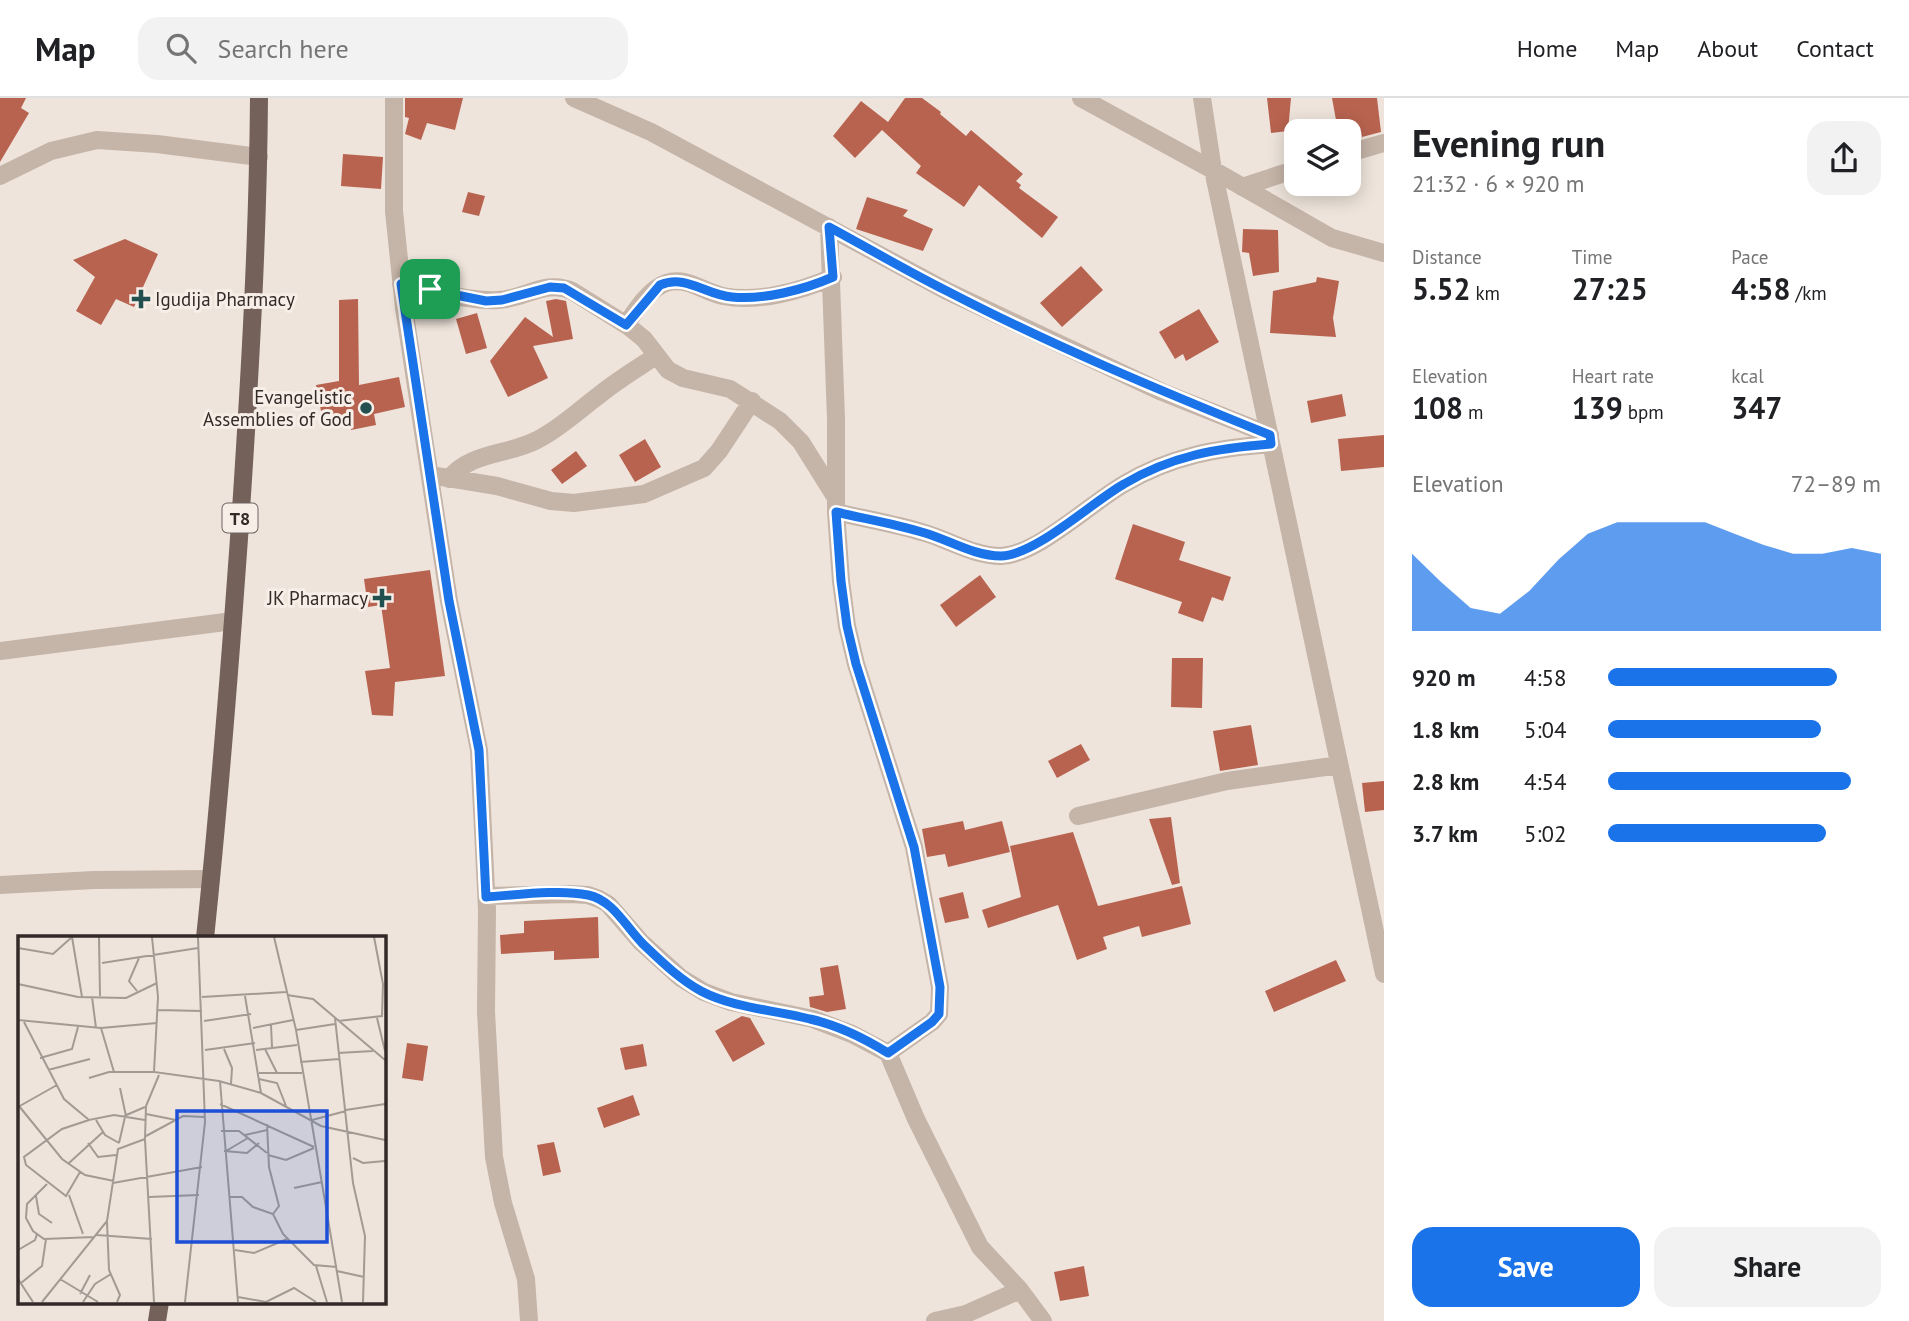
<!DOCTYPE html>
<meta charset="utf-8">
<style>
body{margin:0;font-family:"PT Sans",sans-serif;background:#f2f2f2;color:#202124;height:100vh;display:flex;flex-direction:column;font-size:26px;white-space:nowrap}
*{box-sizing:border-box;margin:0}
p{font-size:23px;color:#757577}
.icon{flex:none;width:38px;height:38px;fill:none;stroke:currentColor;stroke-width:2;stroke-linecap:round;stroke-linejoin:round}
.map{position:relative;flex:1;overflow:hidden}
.side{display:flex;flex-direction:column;background:#fff;width:525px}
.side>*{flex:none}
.tools{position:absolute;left:1284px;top:21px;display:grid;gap:14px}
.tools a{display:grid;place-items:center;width:77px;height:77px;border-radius:14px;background:#fff;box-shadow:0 4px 18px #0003;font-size:35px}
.pin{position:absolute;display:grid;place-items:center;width:60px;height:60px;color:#fff;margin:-30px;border-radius:14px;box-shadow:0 4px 10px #0006}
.round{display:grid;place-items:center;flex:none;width:74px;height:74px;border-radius:21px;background:#f2f2f2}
.headline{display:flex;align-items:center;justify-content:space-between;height:119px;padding:0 28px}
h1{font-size:38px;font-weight:700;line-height:52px}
.figures{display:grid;grid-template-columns:repeat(3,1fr);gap:10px;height:119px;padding:7px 28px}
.figures div{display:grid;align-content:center}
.figures b{font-size:30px;font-weight:700}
.figures small{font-size:19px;font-weight:400}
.figures p{font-size:19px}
.chart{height:196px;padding:14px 28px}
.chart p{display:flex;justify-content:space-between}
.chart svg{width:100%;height:126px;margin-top:7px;fill:#1a73e8;opacity:.7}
.button{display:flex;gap:14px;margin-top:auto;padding:14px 28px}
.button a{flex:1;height:80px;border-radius:21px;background:#1a73e8;color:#fff;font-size:28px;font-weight:700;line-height:80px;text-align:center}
.button a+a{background:#f2f2f2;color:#202124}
ul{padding:0 28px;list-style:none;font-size:23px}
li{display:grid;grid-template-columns:112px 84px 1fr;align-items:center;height:52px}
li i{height:18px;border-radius:9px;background:#1a73e8}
header{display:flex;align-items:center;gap:42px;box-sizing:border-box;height:98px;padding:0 35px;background:#fff;border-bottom:2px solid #e0e0e0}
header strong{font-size:33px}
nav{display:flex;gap:38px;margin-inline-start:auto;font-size:24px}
.search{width:490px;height:63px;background:#f2f2f2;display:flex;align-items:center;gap:18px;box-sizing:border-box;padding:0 24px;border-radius:21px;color:#757577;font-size:26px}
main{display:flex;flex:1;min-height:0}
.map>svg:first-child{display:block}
.building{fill:#b86350}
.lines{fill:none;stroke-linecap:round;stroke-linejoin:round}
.minor{stroke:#c5b4a8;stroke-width:18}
.major{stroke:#73615a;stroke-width:18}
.route-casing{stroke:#fff;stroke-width:14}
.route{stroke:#1a73e8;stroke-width:9}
.poi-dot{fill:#224f4f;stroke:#f7eee7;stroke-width:2.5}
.labels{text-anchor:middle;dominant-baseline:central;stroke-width:6;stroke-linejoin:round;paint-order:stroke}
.shield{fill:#f7eee7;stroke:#6e6561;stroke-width:2}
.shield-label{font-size:18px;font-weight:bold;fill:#332a28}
.poi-label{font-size:19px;fill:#332a28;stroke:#f7eee7;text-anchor:end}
.inset-road{fill:none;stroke:#a39a93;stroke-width:2}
.view{fill:#1d4ed8;fill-opacity:0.15;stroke:#1d4ed8;stroke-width:3.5}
.inset-edge{fill:none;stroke:#332a28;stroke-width:3.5}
</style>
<header>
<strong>Map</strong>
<div class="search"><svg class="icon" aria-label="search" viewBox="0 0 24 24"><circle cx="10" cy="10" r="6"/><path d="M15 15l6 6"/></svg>Search here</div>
<nav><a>Home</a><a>Map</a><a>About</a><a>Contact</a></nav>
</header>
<main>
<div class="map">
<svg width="1384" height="1223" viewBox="0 0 1384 1223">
<rect width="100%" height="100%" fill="#eee4db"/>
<path class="building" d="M 0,0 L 26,0 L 21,10 L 29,15 L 0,64 Z
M 405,0 L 463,0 L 455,32 L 427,25 L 421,42 L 405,36 L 409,20 L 405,19 Z
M 905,0 L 922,0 L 941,14 L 940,16 L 966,38 L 971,32 L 1023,76 L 1016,83 L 1021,87 L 1019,90 L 1058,119 L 1042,140 L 979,87 L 964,109 L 916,75 L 921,68 L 882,32 L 855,60 L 833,38 L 861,3 L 888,24 Z
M 1267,0 L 1291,0 L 1288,33 L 1271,35 Z
M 1332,0 L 1377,0 L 1381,34 L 1362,39 L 1361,33 L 1338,33 Z
M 343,56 L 383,59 L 381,91 L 341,88 Z
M 468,94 L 485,98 L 479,118 L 462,114 Z
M 867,99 L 908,112 L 903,118 L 933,131 L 923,153 L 856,131 Z
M 1243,131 L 1278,132 L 1279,174 L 1253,178 L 1249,155 L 1242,154 Z
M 125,141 L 158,156 L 134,209 L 116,201 L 101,227 L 76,213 L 95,179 L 73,162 Z
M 1081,168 L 1103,192 L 1062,229 L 1040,205 Z
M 1317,179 L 1339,183 L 1333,220 L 1336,239 L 1270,235 L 1273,193 L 1316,184 Z
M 358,201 L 359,287 L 399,279 L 405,309 L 374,316 L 376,327 L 351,332 L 349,322 L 331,326 L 328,311 L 321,313 L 316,287 L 339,283 L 339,202 Z
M 556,201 L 566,203 L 573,241 L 533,248 L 548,280 L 508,299 L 490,263 L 525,219 L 553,239 L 546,203 Z
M 1199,211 L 1219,244 L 1186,263 L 1183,256 L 1175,261 L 1159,234 Z
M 477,215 L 487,250 L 466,256 L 456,221 Z
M 1342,296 L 1346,318 L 1311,325 L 1307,303 Z
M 1384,337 L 1384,369 L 1341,373 L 1338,341 Z
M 645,341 L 661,369 L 635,384 L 619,357 Z
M 576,353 L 587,368 L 562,386 L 551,372 Z
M 1133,426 L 1185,444 L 1179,462 L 1231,479 L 1223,503 L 1212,499 L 1203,524 L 1178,515 L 1182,504 L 1115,481 Z
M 430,472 L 445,578 L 395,584 L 393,618 L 372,617 L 365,573 L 390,570 L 381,507 L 368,509 L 364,481 Z
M 980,477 L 996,499 L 956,529 L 940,507 Z
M 1172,560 L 1203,560 L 1202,610 L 1171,609 Z
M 1251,627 L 1258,667 L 1220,673 L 1213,633 Z
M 1081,646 L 1090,662 L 1057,680 L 1048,663 Z
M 1384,683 L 1384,712 L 1365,714 L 1362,685 Z
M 1171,719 L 1180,785 L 1172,787 L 1149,721 Z
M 963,723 L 965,732 L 1002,723 L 1010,754 L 948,769 L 945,756 L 927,759 L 922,731 Z
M 1073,734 L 1098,808 L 1182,788 L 1191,826 L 1142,839 L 1139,828 L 1103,839 L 1107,851 L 1077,862 L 1058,807 L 988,830 L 982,812 L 1021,799 L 1010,748 Z
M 963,794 L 969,820 L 945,825 L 939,800 Z
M 598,819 L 599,860 L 554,862 L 554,853 L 501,856 L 500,837 L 524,835 L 524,823 Z
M 1336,862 L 1346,883 L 1274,914 L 1265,893 Z
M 838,867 L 846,911 L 827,914 L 810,909 L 809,899 L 824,897 L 820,870 Z
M 742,918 L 750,920 L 765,946 L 733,964 L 715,933 Z
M 407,945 L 428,948 L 423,983 L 402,980 Z
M 643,946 L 647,968 L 625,972 L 620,950 Z
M 633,997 L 640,1017 L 604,1030 L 597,1010 Z
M 554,1044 L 561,1074 L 543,1078 L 537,1047 Z
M 1084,1168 L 1089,1198 L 1060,1203 L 1054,1174 Z"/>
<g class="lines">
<path class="minor" d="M 394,0 L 394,113 L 404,210 L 449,503 L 479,652 L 487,812 L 486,914 L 494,1059 L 503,1105 L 526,1181 L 529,1223
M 574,0 L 651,34 L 947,193 L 1162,294 L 1270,337
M 1081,0 L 1213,72 L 1332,140 L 1384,155
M 1202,0 L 1213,72 L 1384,876
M 1349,55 L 1384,45
M 0,78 L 51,53 L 97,42 L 157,46 L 259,59
M 1242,89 L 1297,71
M 829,129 L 836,321 L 836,414 L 841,483 L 847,528 L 856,566 L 914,749 L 940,889 L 939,916 L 932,924 L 888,955
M 401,186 C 433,191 465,204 498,202 C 524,201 546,181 572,193 L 628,228 L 644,241 L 668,272 L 683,280 L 730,291 L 780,323 L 801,344 L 836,400
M 626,227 C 635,213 650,190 666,185 C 687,178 703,194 723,198 C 757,205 801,193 833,179
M 430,377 L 497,388 L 551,403 L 574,405 L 644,396 L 704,370 L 719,353 L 752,303
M 449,381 C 469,354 509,357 537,342 C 559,331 578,313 598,298 C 616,283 636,271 656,258
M 836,414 C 866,421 896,426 925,435 C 949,442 974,458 1001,458 C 1037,457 1092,404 1124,386 C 1171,358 1217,350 1271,346
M 0,553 L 233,523
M 1078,718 L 1227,683 L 1339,667
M 0,787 L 94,782 L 211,781
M 487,798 L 570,796 L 588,797 L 599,801 L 608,806 L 641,844 L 681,880 L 704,894 L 731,904 L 813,921 L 852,936 L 888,955 L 916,1021 L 980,1149 L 1020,1192 L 1043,1223
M 935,1223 L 966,1216 L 1020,1192"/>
<path class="major" d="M 205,840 C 220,698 231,555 241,412 C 250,275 258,138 259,0
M 157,1223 L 160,1204"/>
</g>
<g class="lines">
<g class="route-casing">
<path id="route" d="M 829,129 C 868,150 907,173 947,193 C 1051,247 1161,293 1270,337 L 1271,346 C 1217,350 1171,358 1124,386 C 1092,404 1036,457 1001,458 C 974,458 949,442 925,435 C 896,426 866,421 836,414 L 841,483 L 847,528 L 856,566 L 914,749 L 940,889 L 939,916 L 932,924 L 888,955 C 864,940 837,927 810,921 C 775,912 733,910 701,893 C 679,881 661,863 643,846 C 626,829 613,802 588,797 C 560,791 516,797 486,799 L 479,652 L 449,503 L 401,186 L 486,203 L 502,202 L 550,189 L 564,190 L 626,227 L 660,187 C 686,176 706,197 732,199 C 764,202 803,192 833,179 Z"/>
</g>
<use href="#route" class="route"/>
</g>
<g class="poi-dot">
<path d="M137.5 190.5h7v7h7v7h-7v7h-7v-7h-7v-7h7z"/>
<circle cx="366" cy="310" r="7"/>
<path d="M378.5 489.5h7v7h7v7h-7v7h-7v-7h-7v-7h7z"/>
</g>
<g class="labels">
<rect class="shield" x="222.5" y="405.5" width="35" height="29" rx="5"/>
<g class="shield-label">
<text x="240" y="420">T8</text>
</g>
<g class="poi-label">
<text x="155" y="201" text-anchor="start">Igudija Pharmacy</text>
<text x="352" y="299">Evangelistic<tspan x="352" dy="22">Assemblies of God</tspan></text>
<text x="368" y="500">JK Pharmacy</text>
</g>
</g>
<g transform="translate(18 838)">
<rect width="368" height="368" fill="#eee4db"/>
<path class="inset-road" d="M 54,1 L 64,61M 81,1 L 82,60M 134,1 L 140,61 L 136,136 L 201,145 L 243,157 L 303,190 L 367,204M 256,1 L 278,94 L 324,366M 0,12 L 35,18 L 54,1M 84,27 L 180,12M 0,48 L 60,61 L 108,62 L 139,47M 119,55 L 111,45 L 121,22M 269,59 L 295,63 L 367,124M 227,60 L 243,157M 74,61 L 78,92M 184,61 L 268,56M 140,74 L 184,75M 317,82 L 335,247 L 347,300 L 345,366M 359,82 L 367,115M 0,84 L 83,92 L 139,87M 186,85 L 233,78M 320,85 L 364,80 L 365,48 L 356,1M 6,86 L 46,163 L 71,184 L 96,179 L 127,184M 253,89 L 254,111M 83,92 L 96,136M 235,92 L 275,84M 278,94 L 317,88M 206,113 L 214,132 L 213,148M 247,113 L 259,137M 187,114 L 237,107M 238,114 L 279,109M 320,117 L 355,115M 22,122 L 54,113 L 60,91M 282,126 L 321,123M 30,134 L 72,123M 241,137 L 284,137M 71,142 L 91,136 L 136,136M 241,143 L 259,147 L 268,170M 202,145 L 220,366M 102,152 L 108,180M 202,168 L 296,211M 1,170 L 44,223 L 67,239 L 96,245M 0,171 L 39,149M 328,174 L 367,168M 128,178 L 158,184M 106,180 L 127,171M 78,184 L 87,199 L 101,207M 294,184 L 328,175M 249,188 L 251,231 L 261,270 L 255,278M 203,195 L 221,195 L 249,217M 227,199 L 249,194M 128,200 L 165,180 L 186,181M 127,204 L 136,366M 70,207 L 80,221 L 98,219M 101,207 L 107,181M 206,215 L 229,217 L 241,207M 208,215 L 230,202M 250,219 L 268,224 L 296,212M 335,222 L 345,227 L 367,225M 51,227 L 85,196M 62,236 L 48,260 L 8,229 L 6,221 L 44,193 L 71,184M 95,247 L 184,231M 29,248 L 9,268 L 8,282 L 15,295 L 26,303 L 76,301M 276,252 L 304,246M 51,259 L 65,298M 18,260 L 21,278 L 34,287M 131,261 L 181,259M 212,261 L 224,261 L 235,271 L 255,278 L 265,298 L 296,329 L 319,331M 89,286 L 91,334 L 102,359 L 99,366M 79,299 L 134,303M 0,314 L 17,304 L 19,298M 217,314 L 236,317 L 269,303M 298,330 L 309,366M 319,335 L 346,341M 0,343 L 15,366M 42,343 L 80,366M 3,347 L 24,330 L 28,303M 62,358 L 72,339M 220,361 L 248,366 L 276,352 L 298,366M 24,366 L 89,285 L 100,213 L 127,203 L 128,170 L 141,139M 65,366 L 77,348 L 93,338M 167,366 L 187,186 L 180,1"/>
<path class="view" d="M 159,175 L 309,175 L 309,306 L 159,306 Z"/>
<rect width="368" height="368" class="inset-edge"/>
</g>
</svg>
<div class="tools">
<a><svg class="icon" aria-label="layers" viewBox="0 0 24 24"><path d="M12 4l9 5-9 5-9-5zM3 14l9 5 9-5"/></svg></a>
</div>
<div class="pin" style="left:430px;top:191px;background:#1e9e55"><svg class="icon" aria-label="arrive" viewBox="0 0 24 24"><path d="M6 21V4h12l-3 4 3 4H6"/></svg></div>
</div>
<section class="side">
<div class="headline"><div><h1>Evening run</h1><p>21:32 · 6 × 920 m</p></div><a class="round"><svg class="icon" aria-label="share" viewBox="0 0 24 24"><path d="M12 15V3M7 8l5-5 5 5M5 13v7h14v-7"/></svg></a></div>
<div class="figures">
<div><p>Distance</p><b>5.52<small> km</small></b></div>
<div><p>Time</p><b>27:25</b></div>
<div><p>Pace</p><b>4:58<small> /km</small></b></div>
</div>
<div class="figures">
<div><p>Elevation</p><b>108<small> m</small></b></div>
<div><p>Heart rate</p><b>139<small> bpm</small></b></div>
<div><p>kcal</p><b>347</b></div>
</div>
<div class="chart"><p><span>Elevation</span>72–89 m</p>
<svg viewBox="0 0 160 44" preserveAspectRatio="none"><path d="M0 44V17L10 27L20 36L30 38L40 30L50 19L60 10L70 6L80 6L90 6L100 6L110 10L120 14L130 17L140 17L150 15L160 17V44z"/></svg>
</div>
<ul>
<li><b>920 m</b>4:58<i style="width:84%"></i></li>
<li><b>1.8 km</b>5:04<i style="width:78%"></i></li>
<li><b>2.8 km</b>4:54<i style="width:89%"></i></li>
<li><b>3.7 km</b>5:02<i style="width:80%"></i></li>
</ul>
<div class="button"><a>Save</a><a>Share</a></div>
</section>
</main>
